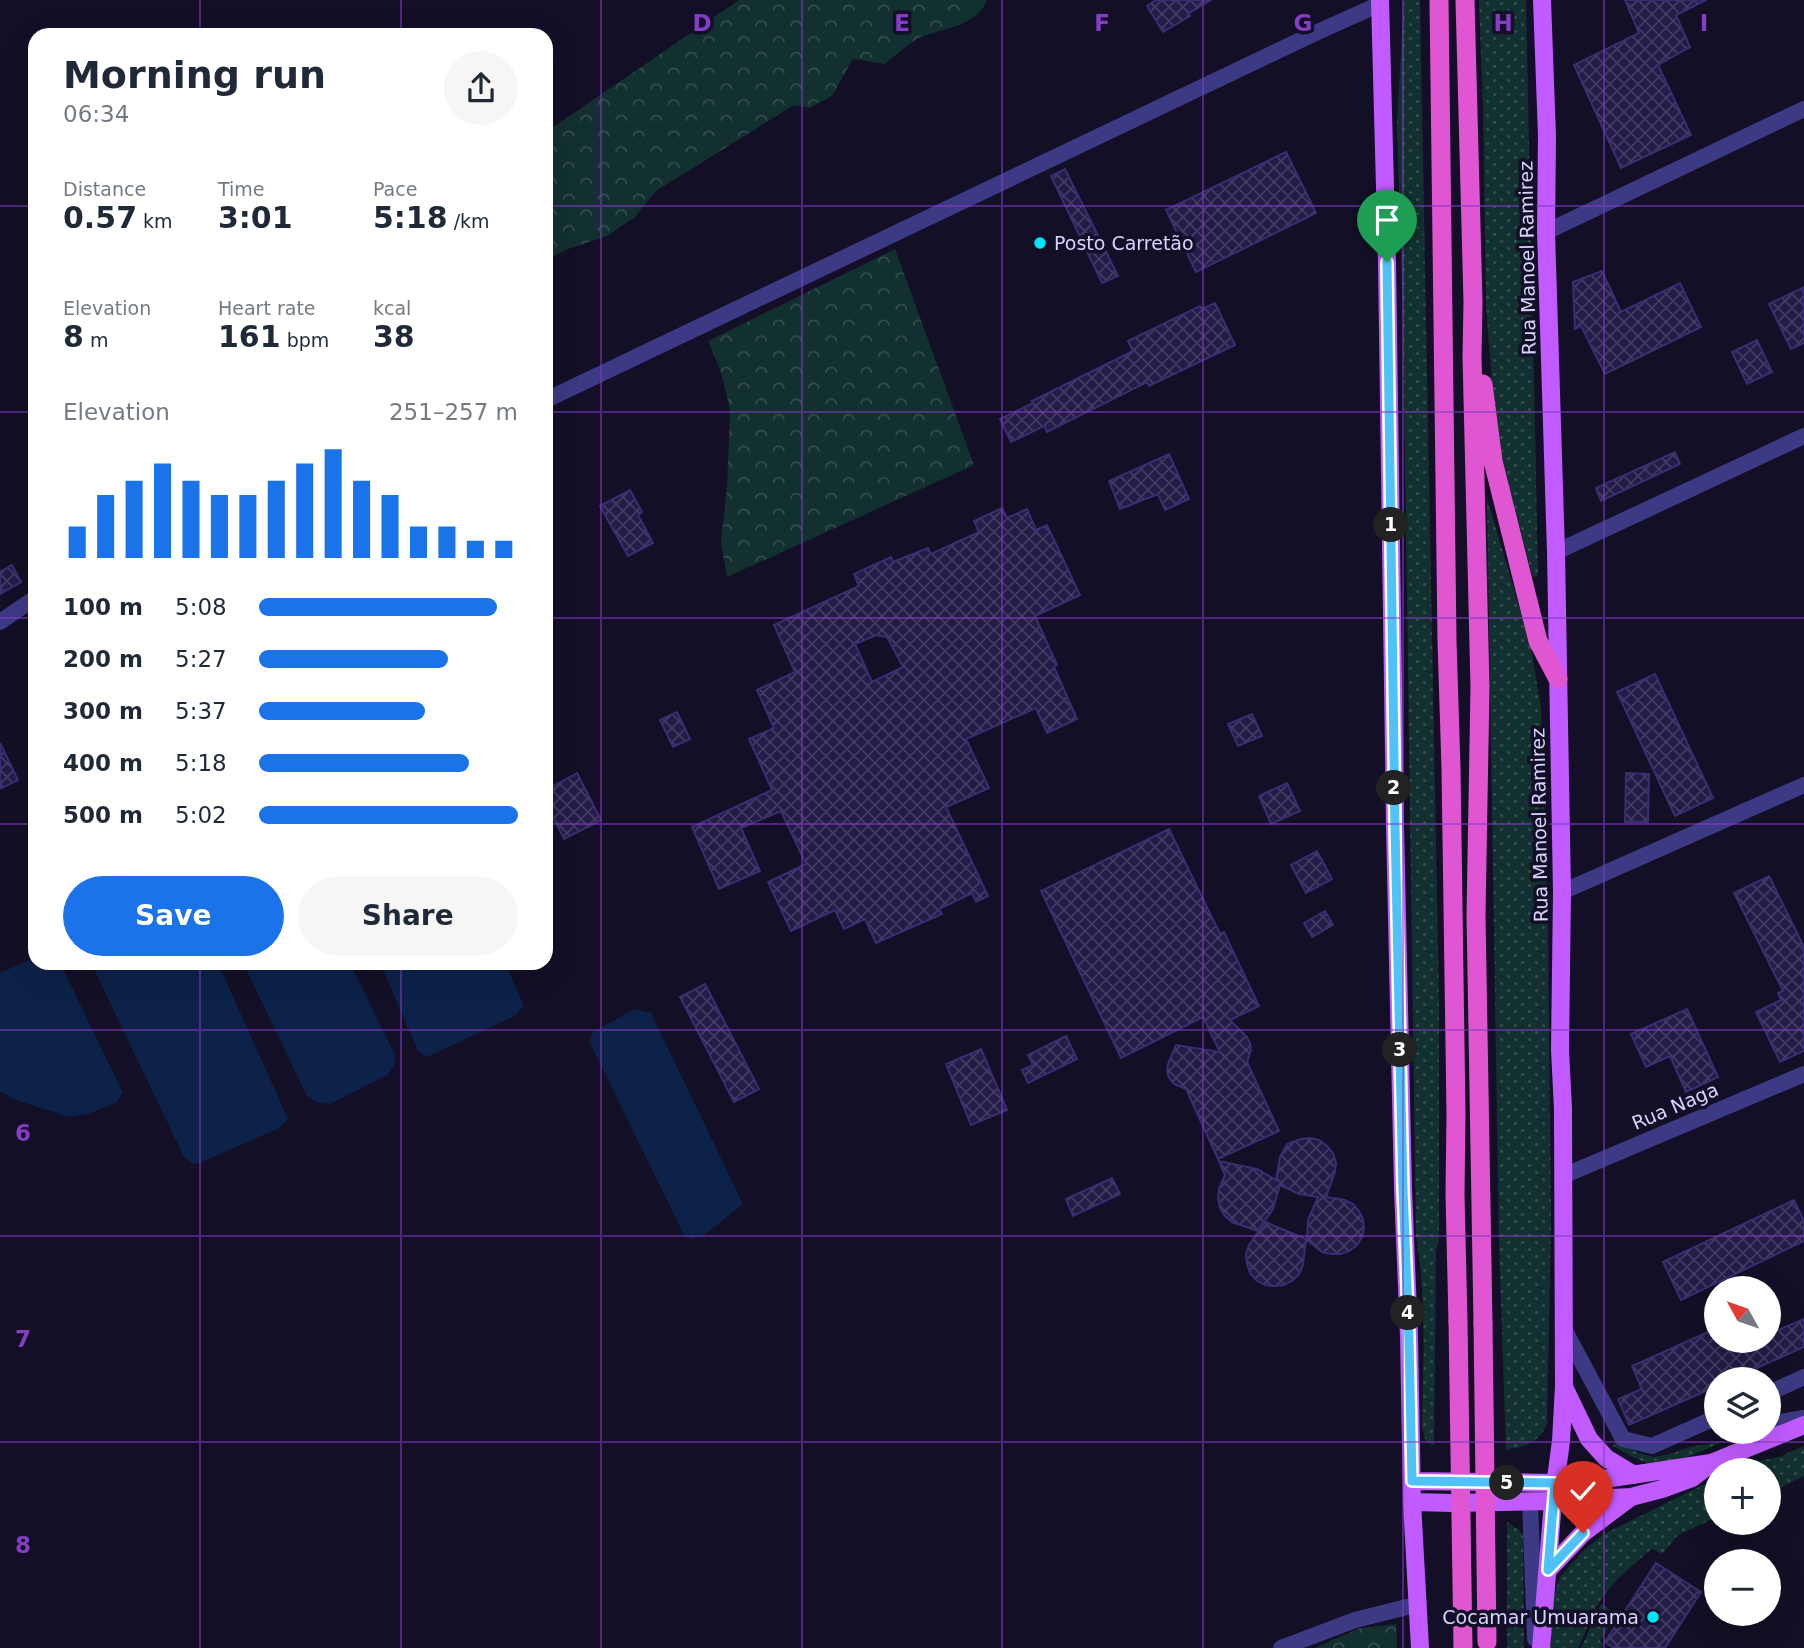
<!DOCTYPE html>
<meta charset="utf-8">
<style>
body{margin:0;font-family:"DejaVu Sans",sans-serif;background:#f6f6f7;color:#1f2937;height:100vh;display:flex;flex-direction:column;font-size:26px;white-space:nowrap}
*{box-sizing:border-box;margin:0}
p{font-size:23px;color:#747a83}
.icon{flex:none;width:38px;height:38px;fill:none;stroke:currentColor;stroke-width:2;stroke-linecap:round;stroke-linejoin:round}
.map{position:relative;flex:1;overflow:hidden}
.panel{position:absolute;left:28px;top:28px;width:525px;height:942px;display:flex;flex-direction:column;background:#fff;border-radius:21px;box-shadow:0 7px 28px #0002}
.panel>*{flex:none}
.needle{width:46px;rotate:310deg}
.fabs{position:absolute;left:1704px;top:1276px;display:grid;gap:14px}
.fabs a{display:grid;place-items:center;width:77px;height:77px;border-radius:50%;background:#fff;box-shadow:0 7px 28px #0002;font-size:35px}
.pin{position:absolute;display:grid;place-items:center;width:60px;height:60px;color:#fff;margin:-72px -30px;border-radius:50% 50% 50% 0;rotate:-45deg;box-shadow:0 0 7px #0007}
.pin .icon{rotate:45deg}
.km{position:absolute;width:35px;height:35px;margin:-18px;border-radius:50%;background:#222;color:#fff;font-size:19px;line-height:35px;text-align:center}
.round{display:grid;place-items:center;flex:none;width:74px;height:74px;border-radius:37px;background:#f6f6f7}
.head{display:flex;align-items:center;justify-content:space-between;height:119px;padding:0 35px}
h1{font-size:38px;font-weight:800;line-height:52px}
.metrics{display:grid;grid-template-columns:repeat(3,1fr);gap:10px;height:119px;padding:7px 35px}
.metrics div{display:grid;align-content:center}
.metrics b{font-size:30px;font-weight:800}
.metrics small{font-size:19px;font-weight:400}
.metrics p{font-size:19px}
.chart{height:196px;padding:14px 35px}
.chart p{display:flex;justify-content:space-between}
.chart svg{width:100%;height:126px;margin-top:7px;stroke:#1a73e8;stroke-width:6}
.button{display:flex;gap:14px;margin-top:auto;padding:14px 35px}
.button a{flex:1;height:80px;border-radius:42px;background:#1a73e8;color:#fff;font-size:28px;font-weight:800;line-height:80px;text-align:center}
.button a+a{background:#f6f6f7;color:#1f2937}
ul{padding:0 35px;list-style:none;font-size:23px}
li{display:grid;grid-template-columns:112px 84px 1fr;align-items:center;height:52px}
li i{height:18px;border-radius:9px;background:#1a73e8}
.map>svg:first-child{display:block}
.grass{fill:url(#grass-dots)}
.forest{fill:url(#forest-crowns)}
.water{fill:#0c2248}
.building{fill:url(#building-cross-hatch);stroke:#3b2d73;stroke-width:2;fill-rule:evenodd}
.lines{fill:none;stroke-linecap:round;stroke-linejoin:round}
.minor{stroke:#3d3a85;stroke-width:16}
.primary{stroke:#c25bff;stroke-width:18}
.trunk{stroke:#e055d1;stroke-width:19}
.trunk-bridge{stroke:#e055d1;stroke-width:19}
.route-casing{stroke:#fff;stroke-width:14}
.route{stroke:#4fc3f7;stroke-width:9}
.grid{fill:none;stroke:#843dc5;stroke-width:2;stroke-opacity:0.55}
.poi-dot{fill:#00e5ff;stroke:#130f26;stroke-width:2.5}
.labels{text-anchor:middle;dominant-baseline:central;stroke-width:7;stroke-linejoin:round;paint-order:stroke}
.poi-label{font-size:19px;fill:#d9d4ff;stroke:#130f26;text-anchor:start}
.street-label{font-size:19px;fill:#d9d4ff;stroke:#130f26}
.grid-label{font-size:23px;text-anchor:middle;font-weight:bold;fill:#843dc5;stroke:#130f26;stroke-width:7;stroke-linejoin:round;paint-order:stroke}
</style>
<div class="map">
<svg width="1804" height="1648" viewBox="0 0 1804 1648">
<defs>
<pattern id="grass-dots" width="8" height="8" patternUnits="userSpaceOnUse" patternTransform="scale(1.75)"><rect width="8" height="8" fill="#12302f"/><path d="M2 2h.1M6 6h.1" fill="none" stroke="#344d4e" stroke-width="1.8" stroke-linecap="round"/></pattern>
<pattern id="forest-crowns" width="20" height="18" patternUnits="userSpaceOnUse" patternTransform="scale(1.75)"><rect width="20" height="18" fill="#12302f"/><path d="M2 6a3 3 0 1 1 6 0M12 15a3 3 0 1 1 6 0" fill="none" stroke="#344d4e"/></pattern>
<pattern id="building-cross-hatch" width="8" height="8" patternUnits="userSpaceOnUse" patternTransform="scale(1.75)"><rect width="8" height="8" fill="#241b47"/><path d="M0 0l8 8M0 8l8-8" fill="none" stroke="#433b63"/></pattern>
</defs>
<rect width="100%" height="100%" fill="#130f26"/>
<path class="grass" d="M 1404,0 L 1420,0 L 1439,1004 L 1439,1238 L 1436,1251 L 1434,1445 L 1426,1442 L 1422,1428 C 1423,1365 1427,1299 1416,1236 L 1403,319 L 1397,122 Z
M 1479,0 L 1526,0 L 1538,574 L 1535,578 L 1532,574 L 1502,460 L 1492,382 L 1486,306 L 1483,109 Z
M 1487,498 L 1531,647 L 1541,708 L 1548,926 L 1551,1221 L 1547,1424 C 1538,1444 1526,1446 1506,1450 L 1499,1242 Z
M 1617,1441 L 1639,1453 L 1654,1457 L 1673,1453 L 1686,1448 L 1724,1441 C 1709,1448 1670,1467 1654,1465 C 1640,1462 1626,1453 1613,1446 Z
M 1804,1446 L 1804,1476 L 1769,1493 L 1769,1470 L 1732,1470 L 1748,1463 L 1779,1457 Z
M 1717,1478 L 1717,1517 L 1678,1535 L 1662,1554 L 1652,1549 C 1632,1565 1610,1583 1597,1606 C 1590,1620 1585,1634 1578,1648 L 1550,1648 L 1553,1597 L 1560,1577 L 1584,1550 L 1604,1534 Z
M 1507,1522 L 1519,1530 L 1523,1536 L 1524,1648 L 1507,1648 Z
M 1601,1604 L 1617,1614 L 1600,1641 L 1603,1644 L 1601,1648 L 1581,1648 Z"/>
<path class="forest" d="M 739,0 L 987,0 C 977,26 944,28 921,37 C 908,43 896,55 885,64 L 853,59 L 832,96 L 809,108 L 794,105 L 656,191 L 635,217 L 607,236 L 568,249 L 546,260 L 546,132 Z
M 895,249 L 974,465 L 727,577 L 721,542 L 727,487 L 730,410 L 721,372 L 708,341 Z
M 1396,1624 L 1397,1648 L 1315,1648 L 1360,1628 Z"/>
<path class="water" d="M 35,957 L 35,962 L 58,963 L 62,967 L 123,1093 L 116,1102 L 91,1113 L 69,1117 L 13,1099 L 0,1091 L 0,973 Z
M 91,963 L 218,963 L 288,1119 L 279,1128 L 200,1163 L 192,1164 L 184,1157 Z
M 243,963 L 350,963 L 395,1055 L 394,1065 L 387,1075 L 330,1104 L 318,1103 L 307,1096 Z
M 380,963 L 505,963 L 524,1006 L 515,1016 L 427,1057 L 418,1051 Z
M 634,1009 L 651,1013 L 743,1204 L 704,1235 L 692,1239 L 684,1235 L 589,1041 L 592,1033 Z"/>
<path class="building" d="M 1156,0 L 1211,0 L 1188,14 L 1190,16 L 1163,32 L 1147,6 Z
M 1625,0 L 1706,0 L 1676,15 L 1690,47 L 1658,65 L 1691,135 L 1621,168 L 1574,65 L 1639,33 Z
M 1286,152 L 1316,213 L 1196,272 L 1166,210 Z
M 1065,169 L 1118,276 L 1102,283 L 1051,176 Z
M 1602,271 L 1621,312 L 1680,283 L 1701,327 L 1605,374 L 1581,326 L 1575,329 L 1573,282 Z
M 1804,287 L 1804,343 L 1791,349 L 1769,304 Z
M 1215,303 L 1235,345 L 1149,386 L 1147,382 L 1047,432 L 1044,426 L 1011,442 L 1000,419 L 1033,403 L 1032,401 L 1133,351 L 1128,341 L 1200,306 L 1202,309 Z
M 1757,340 L 1772,372 L 1747,384 L 1732,352 Z
M 1675,452 L 1680,464 L 1601,501 L 1596,488 Z
M 1169,454 L 1189,499 L 1165,510 L 1158,494 L 1120,509 L 1109,481 Z
M 630,490 L 642,512 L 638,515 L 653,543 L 628,556 L 600,506 Z
M 1002,508 L 1007,518 L 1027,509 L 1036,530 L 1047,525 L 1080,595 L 1035,616 L 1057,665 L 1054,667 L 1077,719 L 1047,733 L 1036,708 L 966,739 L 989,788 L 946,807 L 988,896 L 976,902 L 972,893 L 939,909 L 942,914 L 876,943 L 865,919 L 844,929 L 835,910 L 791,931 L 768,882 L 806,864 L 781,811 L 741,828 L 760,871 L 719,889 L 692,827 L 772,790 L 749,739 L 774,728 L 757,690 L 795,672 L 774,625 L 859,586 L 854,574 L 891,557 L 893,562 L 928,548 L 931,554 L 979,532 L 974,521 ZM 876,635 L 887,637 L 903,667 L 872,682 L 855,644 Z
M 12,565 L 21,582 L 0,594 L 0,572 Z
M 1655,674 L 1713,798 L 1675,816 L 1617,692 Z
M 677,712 L 690,739 L 673,747 L 660,720 Z
M 1252,714 L 1262,736 L 1238,746 L 1228,724 Z
M 0,743 L 18,780 L 0,789 Z
M 577,773 L 601,820 L 564,839 L 546,803 L 546,790 Z
M 1626,773 L 1649,774 L 1648,822 L 1625,822 Z
M 1287,783 L 1300,811 L 1271,824 L 1259,796 Z
M 1169,829 L 1220,934 L 1224,932 L 1259,1006 L 1230,1020 L 1247,1037 L 1250,1043 L 1251,1050 L 1247,1062 L 1279,1131 L 1218,1159 L 1186,1089 L 1174,1084 L 1169,1078 L 1167,1071 L 1168,1064 L 1176,1045 L 1220,1052 L 1203,1017 L 1121,1058 L 1041,891 Z
M 1317,851 L 1332,879 L 1306,893 L 1291,865 Z
M 1769,876 L 1804,947 L 1804,1051 L 1780,1062 L 1756,1012 L 1781,1000 L 1778,993 L 1783,991 L 1734,893 Z
M 1325,911 L 1333,925 L 1312,937 L 1304,923 Z
M 705,984 L 759,1089 L 734,1102 L 680,997 Z
M 1687,1009 L 1718,1077 L 1686,1092 L 1670,1056 L 1646,1067 L 1631,1034 Z
M 1066,1036 L 1077,1059 L 1028,1083 L 1022,1070 L 1033,1065 L 1028,1055 Z
M 981,1049 L 1007,1110 L 971,1125 L 946,1064 Z
M 1310,1138 L 1319,1140 L 1327,1146 L 1333,1153 L 1336,1163 L 1335,1172 L 1326,1197 L 1345,1200 L 1353,1204 L 1359,1211 L 1363,1219 L 1364,1229 L 1362,1237 L 1357,1245 L 1349,1251 L 1341,1254 L 1331,1254 L 1322,1252 L 1307,1240 L 1308,1220 L 1318,1197 L 1299,1194 L 1280,1185 L 1273,1209 L 1258,1231 L 1232,1222 L 1225,1216 L 1220,1208 L 1218,1198 L 1219,1189 L 1225,1175 L 1219,1161 L 1257,1169 L 1276,1180 L 1280,1157 L 1287,1144 L 1301,1139 Z
M 1112,1178 L 1120,1194 L 1073,1216 L 1066,1199 Z
M 1794,1200 L 1804,1221 L 1804,1241 L 1681,1300 L 1663,1262 Z
M 1265,1222 L 1306,1239 L 1303,1265 L 1299,1274 L 1292,1281 L 1284,1285 L 1274,1286 L 1265,1285 L 1256,1280 L 1250,1273 L 1247,1264 L 1246,1254 L 1249,1245 Z
M 1804,1319 L 1804,1347 L 1732,1379 L 1717,1379 L 1717,1386 L 1629,1425 L 1618,1399 L 1642,1389 L 1632,1366 L 1717,1328 L 1717,1340 L 1769,1340 L 1769,1334 Z
M 1656,1563 L 1701,1592 L 1665,1648 L 1614,1648 L 1605,1642 Z"/>
<g class="lines">
<path class="minor" d="M 1546,232 L 1804,109
M 546,400 L 1311,35 L 1380,4
M 1556,552 L 1804,436
M 0,622 L 35,598
M 1562,892 L 1804,785
M 1563,1176 L 1804,1074
M 1563,1327 L 1623,1439 L 1652,1446 L 1717,1417
M 1769,1393 L 1804,1377
M 1769,1424 L 1804,1418
M 1530,1501 L 1535,1639
M 1281,1648 L 1355,1620 L 1419,1604"/>
<path class="primary" d="M 1380,0 L 1387,262 L 1395,826 L 1403,1189 L 1409,1337 L 1412,1502 L 1420,1648
M 1564,1387 L 1589,1439 L 1606,1458 L 1634,1475
M 1412,1481 L 1555,1483 L 1585,1482 L 1711,1463 L 1804,1425
M 1412,1502 L 1453,1503 L 1553,1501 L 1631,1497 L 1662,1489 L 1692,1478 L 1709,1465
M 1548,1570 L 1583,1533 L 1631,1497
M 1541,1648 L 1553,1501 L 1561,1441 L 1564,1386 L 1563,1109 L 1560,1050 L 1562,892 L 1556,552 L 1546,232 L 1547,136 L 1542,0"/>
<path class="trunk" d="M 1439,0 L 1447,641 L 1451,768 L 1456,1114 L 1455,1194 L 1458,1322
M 1465,0 L 1473,302 L 1472,356 L 1480,687 L 1476,915 L 1483,1323
M 1483,384 L 1493,461 L 1538,641 L 1558,679"/>
<path class="trunk-bridge" d="M 1458,1322 L 1463,1648
M 1483,1323 L 1487,1642"/>
</g>
<g class="lines">
<g class="route-casing">
<path id="route" d="M 1387,262 L 1395,826 L 1403,1189 L 1409,1338 L 1412,1481 L 1555,1483 L 1548,1570 L 1583,1533"/>
</g>
<use href="#route" class="route"/>
</g>
<path class="grid" d="M 200,0 L 200,35M 401,0 L 401,35M 601,0 L 601,1648M 802,0 L 802,1648M 1002,0 L 1002,1648M 1203,0 L 1203,1648M 1403,0 L 1403,1648M 1604,0 L 1604,1648M 0,206 L 35,206M 546,206 L 1804,206M 0,412 L 35,412M 546,412 L 1804,412M 0,618 L 35,618M 546,618 L 1804,618M 0,824 L 35,824M 546,824 L 1804,824M 200,962 L 200,1648M 401,962 L 401,1648M 0,1030 L 1804,1030M 0,1236 L 1804,1236M 0,1442 L 1804,1442"/>
<g class="poi-dot">
<circle cx="1040" cy="243" r="7"/>
<circle cx="1653" cy="1617" r="7"/>
</g>
<g class="labels">
<g class="poi-label">
<text x="1054" y="243">Posto Carretão</text>
<text x="1639" y="1617" text-anchor="end">Cocamar Umuarama</text>
</g>
<g class="street-label">
<text transform="translate(1527 258) rotate(-91)">Rua Manoel Ramirez</text>
<text transform="translate(1539 825) rotate(-91)">Rua Manoel Ramirez</text>
<text transform="translate(1675 1106) rotate(-23)">Rua Naga</text>
</g>
</g>
<g class="grid-label">
<text x="702" y="31">D</text>
<text x="902" y="31">E</text>
<text x="1102" y="31">F</text>
<text x="1303" y="31">G</text>
<text x="1503" y="31">H</text>
<text x="1704" y="31">I</text>
<text x="23" y="1141">6</text>
<text x="23" y="1347">7</text>
<text x="23" y="1553">8</text>
</g>
</svg>
<div class="fabs">
<a><svg class="needle" viewBox="-14 -14 28 28"><path d="M0-13l5 13h-10z" fill="#e53935"/><path d="M0 13l5-13h-10z" fill="#747a83"/></svg></a>
<a><svg class="icon" aria-label="layers" viewBox="0 0 24 24"><path d="M12 4l9 5-9 5-9-5zM3 14l9 5 9-5"/></svg></a>
<a>+</a>
<a>−</a>
</div>
<div class="pin" style="left:1387px;top:262px;background:#1e9e55"><svg class="icon" aria-label="arrive" viewBox="0 0 24 24"><path d="M6 21V4h12l-3 4 3 4H6"/></svg></div>
<div class="pin" style="left:1583px;top:1533px;background:#d93025"><svg class="icon" aria-label="check" viewBox="0 0 24 24"><path d="M5 12l5 5 9-10"/></svg></div>
<b class="km" style="left:1391px;top:525px">1</b>
<b class="km" style="left:1394px;top:788px">2</b>
<b class="km" style="left:1400px;top:1050px">3</b>
<b class="km" style="left:1408px;top:1313px">4</b>
<b class="km" style="left:1507px;top:1483px">5</b>
<section class="panel">
<div class="head"><div><h1>Morning run</h1><p>06:34</p></div><a class="round"><svg class="icon" aria-label="share" viewBox="0 0 24 24"><path d="M12 15V3M7 8l5-5 5 5M5 13v7h14v-7"/></svg></a></div>
<div class="metrics">
<div><p>Distance</p><b>0.57<small> km</small></b></div>
<div><p>Time</p><b>3:01</b></div>
<div><p>Pace</p><b>5:18<small> /km</small></b></div>
</div>
<div class="metrics">
<div><p>Elevation</p><b>8<small> m</small></b></div>
<div><p>Heart rate</p><b>161<small> bpm</small></b></div>
<div><p>kcal</p><b>38</b></div>
</div>
<div class="chart"><p><span>Elevation</span>251–257 m</p>
<svg viewBox="0 0 160 44" preserveAspectRatio="none"><path d="M5 44V33M15 44V22M25 44V17M35 44V11M45 44V17M55 44V22M65 44V22M75 44V17M85 44V11M95 44V6M105 44V17M115 44V22M125 44V33M135 44V33M145 44V38M155 44V38"/></svg>
</div>
<ul>
<li><b>100 m</b>5:08<i style="width:92%"></i></li>
<li><b>200 m</b>5:27<i style="width:73%"></i></li>
<li><b>300 m</b>5:37<i style="width:64%"></i></li>
<li><b>400 m</b>5:18<i style="width:81%"></i></li>
<li><b>500 m</b>5:02<i style="width:100%"></i></li>
</ul>
<div class="button"><a>Save</a><a>Share</a></div>
</section>
</div>
